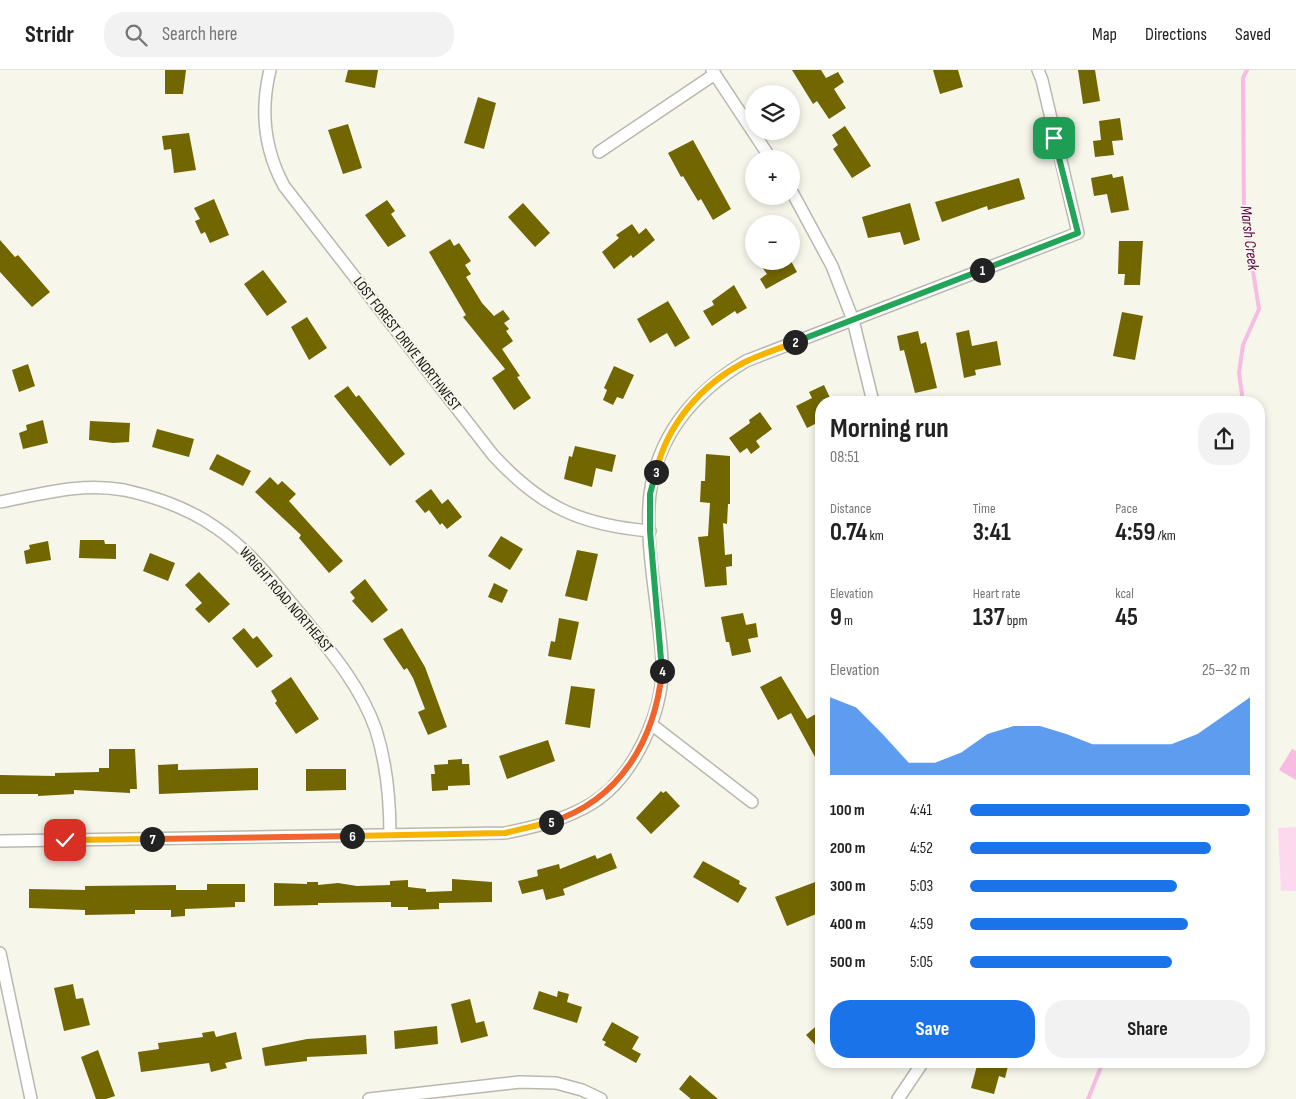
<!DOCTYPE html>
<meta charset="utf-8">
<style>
body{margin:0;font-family:"Sofia Sans Condensed",sans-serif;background:#f2f2f2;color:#222;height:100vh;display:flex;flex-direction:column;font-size:19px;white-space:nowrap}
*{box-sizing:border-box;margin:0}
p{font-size:16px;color:#767676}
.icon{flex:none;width:28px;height:28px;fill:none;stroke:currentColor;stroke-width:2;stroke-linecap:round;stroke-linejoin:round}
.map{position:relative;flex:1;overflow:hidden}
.sheet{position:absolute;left:815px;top:326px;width:450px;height:672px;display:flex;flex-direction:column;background:#fff;border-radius:20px;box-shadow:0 2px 8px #0003}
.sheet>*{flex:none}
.fabs{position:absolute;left:745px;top:15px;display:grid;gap:10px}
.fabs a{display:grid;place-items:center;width:55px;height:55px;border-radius:50%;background:#fff;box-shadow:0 2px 8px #0003;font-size:25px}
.pin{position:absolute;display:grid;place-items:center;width:42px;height:42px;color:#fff;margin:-21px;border-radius:10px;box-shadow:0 2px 8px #0006}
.km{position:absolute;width:25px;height:25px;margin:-12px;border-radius:50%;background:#222;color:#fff;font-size:14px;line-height:25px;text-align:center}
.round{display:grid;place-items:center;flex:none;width:52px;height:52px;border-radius:20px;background:#f2f2f2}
.summary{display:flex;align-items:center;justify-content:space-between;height:85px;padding:0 15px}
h1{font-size:28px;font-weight:700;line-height:38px}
.figures{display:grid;grid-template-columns:repeat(3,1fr);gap:8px;height:85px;padding:5px 15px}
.figures div{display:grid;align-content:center}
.figures b{font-size:25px;font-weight:700}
.figures small{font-size:14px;font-weight:400}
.figures p{font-size:14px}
.chart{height:140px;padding:10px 15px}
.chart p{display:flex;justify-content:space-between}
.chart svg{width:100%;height:90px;margin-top:5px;fill:#1a73e8;opacity:.7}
.primary-button{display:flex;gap:10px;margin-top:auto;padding:10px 15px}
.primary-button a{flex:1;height:58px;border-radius:20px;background:#1a73e8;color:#fff;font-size:20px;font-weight:700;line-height:58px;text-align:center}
.primary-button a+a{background:#f2f2f2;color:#222}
ul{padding:0 15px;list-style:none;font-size:16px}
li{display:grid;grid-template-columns:80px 60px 1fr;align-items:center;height:38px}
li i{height:12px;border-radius:6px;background:#1a73e8}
header{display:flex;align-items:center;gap:30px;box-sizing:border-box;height:70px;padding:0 25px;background:#fff;border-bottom:1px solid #e0e0e0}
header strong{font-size:24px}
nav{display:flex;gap:28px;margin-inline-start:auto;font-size:18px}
.search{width:350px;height:45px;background:#f2f2f2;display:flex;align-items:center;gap:12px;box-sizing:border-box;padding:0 18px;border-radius:20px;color:#767676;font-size:19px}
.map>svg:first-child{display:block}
.green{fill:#fcd9ef}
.water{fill:#f8bbe2}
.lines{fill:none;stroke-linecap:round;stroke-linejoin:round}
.stream{stroke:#f8bbe2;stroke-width:4}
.building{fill:#726600}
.minor-casing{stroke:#b9b8ae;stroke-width:14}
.minor{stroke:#fff;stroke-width:11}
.split-1-casing{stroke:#fff;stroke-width:10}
.split-2-casing{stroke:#fff;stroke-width:10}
.split-3-casing{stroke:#fff;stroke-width:10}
.split-4-casing{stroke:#fff;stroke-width:10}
.split-5-casing{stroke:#fff;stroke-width:10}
.split-6-casing{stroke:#fff;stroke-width:10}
.split-7-casing{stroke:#fff;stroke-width:10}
.split-8-casing{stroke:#fff;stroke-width:10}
.split-1{stroke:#22a559;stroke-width:6}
.split-2{stroke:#22a559;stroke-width:6}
.split-3{stroke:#f5b400;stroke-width:6}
.split-4{stroke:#22a559;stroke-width:6}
.split-5{stroke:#f0652b;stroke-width:6}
.split-6{stroke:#f5b400;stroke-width:6}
.split-7{stroke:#f0652b;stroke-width:6}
.split-8{stroke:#f5b400;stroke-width:6}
.labels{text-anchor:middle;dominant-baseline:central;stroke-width:4;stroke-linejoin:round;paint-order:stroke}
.street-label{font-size:15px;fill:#151411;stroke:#f7f6eb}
.water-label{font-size:16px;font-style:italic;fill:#580044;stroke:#f7f6eb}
</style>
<header>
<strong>Stridr</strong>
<div class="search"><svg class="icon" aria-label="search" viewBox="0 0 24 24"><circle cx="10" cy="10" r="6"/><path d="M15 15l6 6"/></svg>Search here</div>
<nav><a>Map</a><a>Directions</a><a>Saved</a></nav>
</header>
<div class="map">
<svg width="1296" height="1029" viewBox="0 0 1296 1029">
<rect width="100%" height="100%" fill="#f7f6eb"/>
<path class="green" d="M 1296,757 L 1296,821 L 1281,821 L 1278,758 Z"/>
<path class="water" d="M 1292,679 L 1296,681 L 1296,710 L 1279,700 Z"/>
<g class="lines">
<path class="stream" d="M 1243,332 L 1239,303 L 1243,275 L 1259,239 L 1244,144 L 1243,8 L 1247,0
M 1088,1029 L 1103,992"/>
</g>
<path class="building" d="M 165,0 L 186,0 L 183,24 L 165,24 Z
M 348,0 L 378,0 L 375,18 L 345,12 Z
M 792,0 L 821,0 L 826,8 L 838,2 L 844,12 L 834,19 L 846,38 L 829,49 L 817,31 L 813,34 Z
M 933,0 L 958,0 L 963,17 L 940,24 Z
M 1078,0 L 1095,0 L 1100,31 L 1083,34 Z
M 478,27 L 496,33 L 484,79 L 464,73 Z
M 1120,48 L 1123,70 L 1112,71 L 1114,85 L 1095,87 L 1093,71 L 1101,70 L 1099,51 Z
M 348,54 L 362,98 L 343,104 L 328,60 Z
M 845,56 L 871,96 L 852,108 L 833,79 L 838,75 L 832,65 Z
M 189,63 L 196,100 L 174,103 L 171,79 L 164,80 L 162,66 Z
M 693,70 L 731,139 L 713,150 L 701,129 L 698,131 L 683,106 L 681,107 L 668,83 Z
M 1112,104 L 1113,108 L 1123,106 L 1129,140 L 1111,143 L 1107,124 L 1094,126 L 1091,108 Z
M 1019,108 L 1025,129 L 988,140 L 987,136 L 942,152 L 935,132 Z
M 214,129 L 229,165 L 210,173 L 205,162 L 201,164 L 195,151 L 200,149 L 194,138 Z
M 387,130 L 395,141 L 391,144 L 406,166 L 388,177 L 365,145 Z
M 523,133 L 550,163 L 535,177 L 508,147 Z
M 910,133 L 920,170 L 904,175 L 900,162 L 868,168 L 862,147 Z
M 632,154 L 639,164 L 646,158 L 655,170 L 633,188 L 631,185 L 614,199 L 602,182 L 619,168 L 616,165 Z
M 450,169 L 454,176 L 459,173 L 471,191 L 465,195 L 471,204 L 466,207 L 482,233 L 494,246 L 503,240 L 510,249 L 504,253 L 509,259 L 506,261 L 513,271 L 502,279 L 520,306 L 517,307 L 531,328 L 514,340 L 492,308 L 505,299 L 463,247 L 466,245 L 429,182 Z
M 0,170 L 15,187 L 18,185 L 50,222 L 32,237 L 0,202 Z
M 1119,171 L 1143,171 L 1140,215 L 1124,215 L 1125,204 L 1118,204 Z
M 771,191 L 791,191 L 797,202 L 766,219 L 760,209 L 767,204 L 762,197 Z
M 263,200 L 287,232 L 267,246 L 244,214 Z
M 734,215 L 747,238 L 737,244 L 735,241 L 712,256 L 703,241 L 714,235 L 712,231 Z
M 668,231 L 690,268 L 675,277 L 667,263 L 650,273 L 637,249 Z
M 1122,242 L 1143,246 L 1135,290 L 1113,286 Z
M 307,247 L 327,278 L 309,290 L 291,257 Z
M 969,260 L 972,276 L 997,271 L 1001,295 L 975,300 L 976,305 L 964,308 L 956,263 Z
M 918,261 L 921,274 L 926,272 L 937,318 L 915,323 L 904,280 L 900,281 L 897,266 Z
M 28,294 L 35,316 L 19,322 L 12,300 Z
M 614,296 L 634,305 L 623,329 L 617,327 L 613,335 L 603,330 L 607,320 L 604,318 Z
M 824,315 L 832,332 L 821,332 L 821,351 L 807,358 L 796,336 L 812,328 L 809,322 Z
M 348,316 L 356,327 L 359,325 L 405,384 L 390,396 L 334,326 Z
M 760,342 L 772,359 L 756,371 L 760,377 L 751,384 L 747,378 L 740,383 L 729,368 L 750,353 L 749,350 Z
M 43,350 L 48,373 L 23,379 L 19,363 L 27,360 L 26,355 Z
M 90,351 L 130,353 L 129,372 L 113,373 L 89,370 Z
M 157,359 L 194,369 L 189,387 L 152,377 Z
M 575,376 L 616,385 L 612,402 L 596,398 L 592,417 L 564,409 L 569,386 L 572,387 Z
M 217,384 L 251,401 L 243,416 L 209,399 Z
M 706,384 L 730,386 L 730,434 L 728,434 L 727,454 L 723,453 L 725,485 L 732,484 L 732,496 L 726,497 L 727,515 L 705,517 L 698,467 L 708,466 L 710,433 L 700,432 L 701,411 L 705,411 Z
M 270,407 L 278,415 L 282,411 L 296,424 L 289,431 L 343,491 L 329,503 L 299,468 L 301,465 L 255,422 Z
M 431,419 L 442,434 L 448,429 L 462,447 L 447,459 L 442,453 L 440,455 L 429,440 L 425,443 L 415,431 Z
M 501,466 L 523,479 L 510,500 L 488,486 Z
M 80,470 L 104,470 L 105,474 L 116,474 L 116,489 L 79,488 Z
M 48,471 L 51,490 L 26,494 L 24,481 L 30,479 L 29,475 Z
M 577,480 L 598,484 L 587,531 L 565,526 Z
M 150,483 L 175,493 L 168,511 L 143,501 Z
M 199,502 L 230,534 L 209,553 L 195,539 L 202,533 L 185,515 Z
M 365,509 L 388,540 L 372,553 L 352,531 L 355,528 L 350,522 Z
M 494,513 L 508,520 L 502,533 L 488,527 Z
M 743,543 L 746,555 L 756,553 L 758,567 L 748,569 L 751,582 L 732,586 L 729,572 L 726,572 L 721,547 Z
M 559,548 L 579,552 L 571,590 L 548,586 L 551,571 L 555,572 Z
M 244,558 L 253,569 L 257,566 L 273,586 L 257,598 L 232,568 Z
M 402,558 L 425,597 L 447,657 L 428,665 L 418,642 L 425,639 L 413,608 L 407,598 L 404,600 L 383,569 Z
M 781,606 L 807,649 L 821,641 L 821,698 L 791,643 L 778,650 L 760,617 Z
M 291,607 L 319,649 L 296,664 L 275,633 L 277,631 L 271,621 Z
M 571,616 L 595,619 L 590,658 L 565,654 Z
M 548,670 L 555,691 L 507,709 L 499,686 Z
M 109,679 L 135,679 L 137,719 L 130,719 L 130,723 L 74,720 L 74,724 L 38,726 L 38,724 L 0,724 L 0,705 L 55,706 L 55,703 L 99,702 L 99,698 L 109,698 Z
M 462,689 L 462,694 L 469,694 L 470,715 L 448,716 L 448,720 L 432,721 L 431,704 L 435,704 L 434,695 L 448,694 L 448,690 Z
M 178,694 L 178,700 L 258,698 L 258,720 L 159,724 L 158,695 Z
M 306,699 L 346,699 L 346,720 L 306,721 Z
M 661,721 L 663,723 L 666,721 L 680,736 L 651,764 L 636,748 Z
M 611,783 L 617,798 L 563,819 L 565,825 L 546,830 L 543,819 L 522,824 L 518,811 L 538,806 L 537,800 L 559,794 L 560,799 L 595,785 L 597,789 Z
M 703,791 L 740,811 L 739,814 L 747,818 L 738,833 L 693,807 Z
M 452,809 L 492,812 L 492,832 L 439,833 L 439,839 L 408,840 L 408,837 L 391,837 L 391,832 L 318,833 L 318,835 L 274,836 L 274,813 L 307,814 L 307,812 L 318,812 L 318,815 L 338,813 L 357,816 L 390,815 L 390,811 L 408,810 L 408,817 L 426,819 L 426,822 L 452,821 Z
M 818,811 L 821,820 L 821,842 L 787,856 L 775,827 Z
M 207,814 L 245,814 L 245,832 L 235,832 L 235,837 L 185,839 L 185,846 L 171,847 L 171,840 L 135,840 L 135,844 L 85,845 L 85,840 L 29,838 L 29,819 L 85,820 L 85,816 L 176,815 L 176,820 L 207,820 Z
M 73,914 L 76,929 L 83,928 L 90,955 L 64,961 L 54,918 Z
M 539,921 L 557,927 L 558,921 L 569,924 L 567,932 L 582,937 L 577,953 L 533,939 Z
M 470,929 L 476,953 L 484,951 L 488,966 L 461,973 L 451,934 Z
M 612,952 L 639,967 L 632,979 L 641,984 L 636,993 L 604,975 L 606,972 L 602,970 Z
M 821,952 L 821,981 L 806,965 Z
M 437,956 L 438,974 L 395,979 L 394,961 Z
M 214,961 L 216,967 L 236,962 L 242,989 L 225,993 L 227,998 L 211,1002 L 209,993 L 141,1002 L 138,982 L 159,979 L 158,973 L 203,967 L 202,963 Z
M 366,965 L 367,984 L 307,987 L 307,991 L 265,996 L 262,978 L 307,969 Z
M 98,980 L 115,1026 L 106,1029 L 96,1029 L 81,987 Z
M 978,992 L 1003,992 L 1003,995 L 1008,996 L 1005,1008 L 999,1006 L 994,1024 L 971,1018 Z
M 690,1005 L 718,1029 L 691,1029 L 679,1019 Z"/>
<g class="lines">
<g class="minor-casing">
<path id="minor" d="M 270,0 C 260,41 264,79 284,116 L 493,385 C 541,437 580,455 650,461
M 712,0 L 771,89
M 599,82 L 715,4
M 791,120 L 832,196 L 853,250 L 873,332
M 0,432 C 41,424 82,412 124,420 C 156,427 188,438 215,457 C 248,479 272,510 297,540 C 327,577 360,614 376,660 C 387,695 390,729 390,765
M 651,654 L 752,732
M 0,771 L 505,763 C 535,757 564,750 591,734 C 634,708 665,640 662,590 C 659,538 644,475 650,424 C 658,363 696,321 746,291 L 1078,163 L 1042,10 L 1038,0
M 0,883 L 31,1029
M 369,1029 L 520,1012 L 556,1013 L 582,1020 L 601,1029
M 898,1029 L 923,992"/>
</g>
<use href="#minor" class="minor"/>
</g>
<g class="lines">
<g class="split-1-casing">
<path id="split-1" d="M 982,200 L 1078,163 L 1054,68"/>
</g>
<g class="split-2-casing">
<path id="split-2" d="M 795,272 L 982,200"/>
</g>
<g class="split-3-casing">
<path id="split-3" d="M 656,402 C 667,354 702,314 745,292 C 761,284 779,279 795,272"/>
</g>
<g class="split-4-casing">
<path id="split-4" d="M 656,402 L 650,424 L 650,461 L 662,601"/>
</g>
<g class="split-5-casing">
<path id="split-5" d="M 551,752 C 620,730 655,670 662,601"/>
</g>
<g class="split-6-casing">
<path id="split-6" d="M 352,766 L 505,763 L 551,752"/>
</g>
<g class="split-7-casing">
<path id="split-7" d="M 152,769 L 352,766"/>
</g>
<g class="split-8-casing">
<path id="split-8" d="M 65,770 L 152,769"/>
</g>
<use href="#split-1" class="split-1"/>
<use href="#split-2" class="split-2"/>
<use href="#split-3" class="split-3"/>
<use href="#split-4" class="split-4"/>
<use href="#split-5" class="split-5"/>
<use href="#split-6" class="split-6"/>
<use href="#split-7" class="split-7"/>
<use href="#split-8" class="split-8"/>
</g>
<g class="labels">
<g class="street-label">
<text transform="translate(407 274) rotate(52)">LOST FOREST DRIVE NORTHWEST</text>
<text transform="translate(286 530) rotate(49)">WRIGHT ROAD NORTHEAST</text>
</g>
<g class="water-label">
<text transform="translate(1249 168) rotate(83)">Marsh Creek</text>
</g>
</g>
</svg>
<div class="fabs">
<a><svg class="icon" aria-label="layers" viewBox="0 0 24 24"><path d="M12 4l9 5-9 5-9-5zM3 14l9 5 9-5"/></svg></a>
<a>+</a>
<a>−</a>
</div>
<div class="pin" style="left:1054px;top:68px;background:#1e9e55"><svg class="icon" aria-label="arrive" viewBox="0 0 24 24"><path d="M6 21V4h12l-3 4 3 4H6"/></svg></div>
<div class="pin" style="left:65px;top:770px;background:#d93025"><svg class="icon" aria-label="check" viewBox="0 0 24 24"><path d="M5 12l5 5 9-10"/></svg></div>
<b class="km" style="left:982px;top:200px">1</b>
<b class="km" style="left:795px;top:272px">2</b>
<b class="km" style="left:656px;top:402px">3</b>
<b class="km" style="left:662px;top:601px">4</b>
<b class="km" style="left:551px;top:752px">5</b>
<b class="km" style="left:352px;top:766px">6</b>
<b class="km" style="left:152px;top:769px">7</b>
<section class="sheet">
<div class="summary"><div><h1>Morning run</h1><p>08:51</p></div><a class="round"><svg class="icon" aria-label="share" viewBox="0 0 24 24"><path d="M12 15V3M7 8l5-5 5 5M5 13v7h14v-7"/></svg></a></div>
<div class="figures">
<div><p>Distance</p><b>0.74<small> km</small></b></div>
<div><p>Time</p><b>3:41</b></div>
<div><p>Pace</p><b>4:59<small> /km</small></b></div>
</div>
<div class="figures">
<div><p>Elevation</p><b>9<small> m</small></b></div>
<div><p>Heart rate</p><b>137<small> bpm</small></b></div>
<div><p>kcal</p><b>45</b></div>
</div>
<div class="chart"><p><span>Elevation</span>25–32 m</p>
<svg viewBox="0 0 160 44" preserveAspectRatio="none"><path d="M0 44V6L10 11L20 24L30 38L40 38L50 33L60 24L70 20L80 20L90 24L100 29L110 29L120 29L130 29L140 24L150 15L160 6V44z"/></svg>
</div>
<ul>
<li><b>100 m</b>4:41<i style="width:100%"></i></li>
<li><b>200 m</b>4:52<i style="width:86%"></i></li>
<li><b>300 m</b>5:03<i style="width:74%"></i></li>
<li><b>400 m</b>4:59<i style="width:78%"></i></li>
<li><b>500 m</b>5:05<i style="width:72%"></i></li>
</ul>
<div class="primary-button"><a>Save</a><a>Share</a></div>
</section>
</div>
